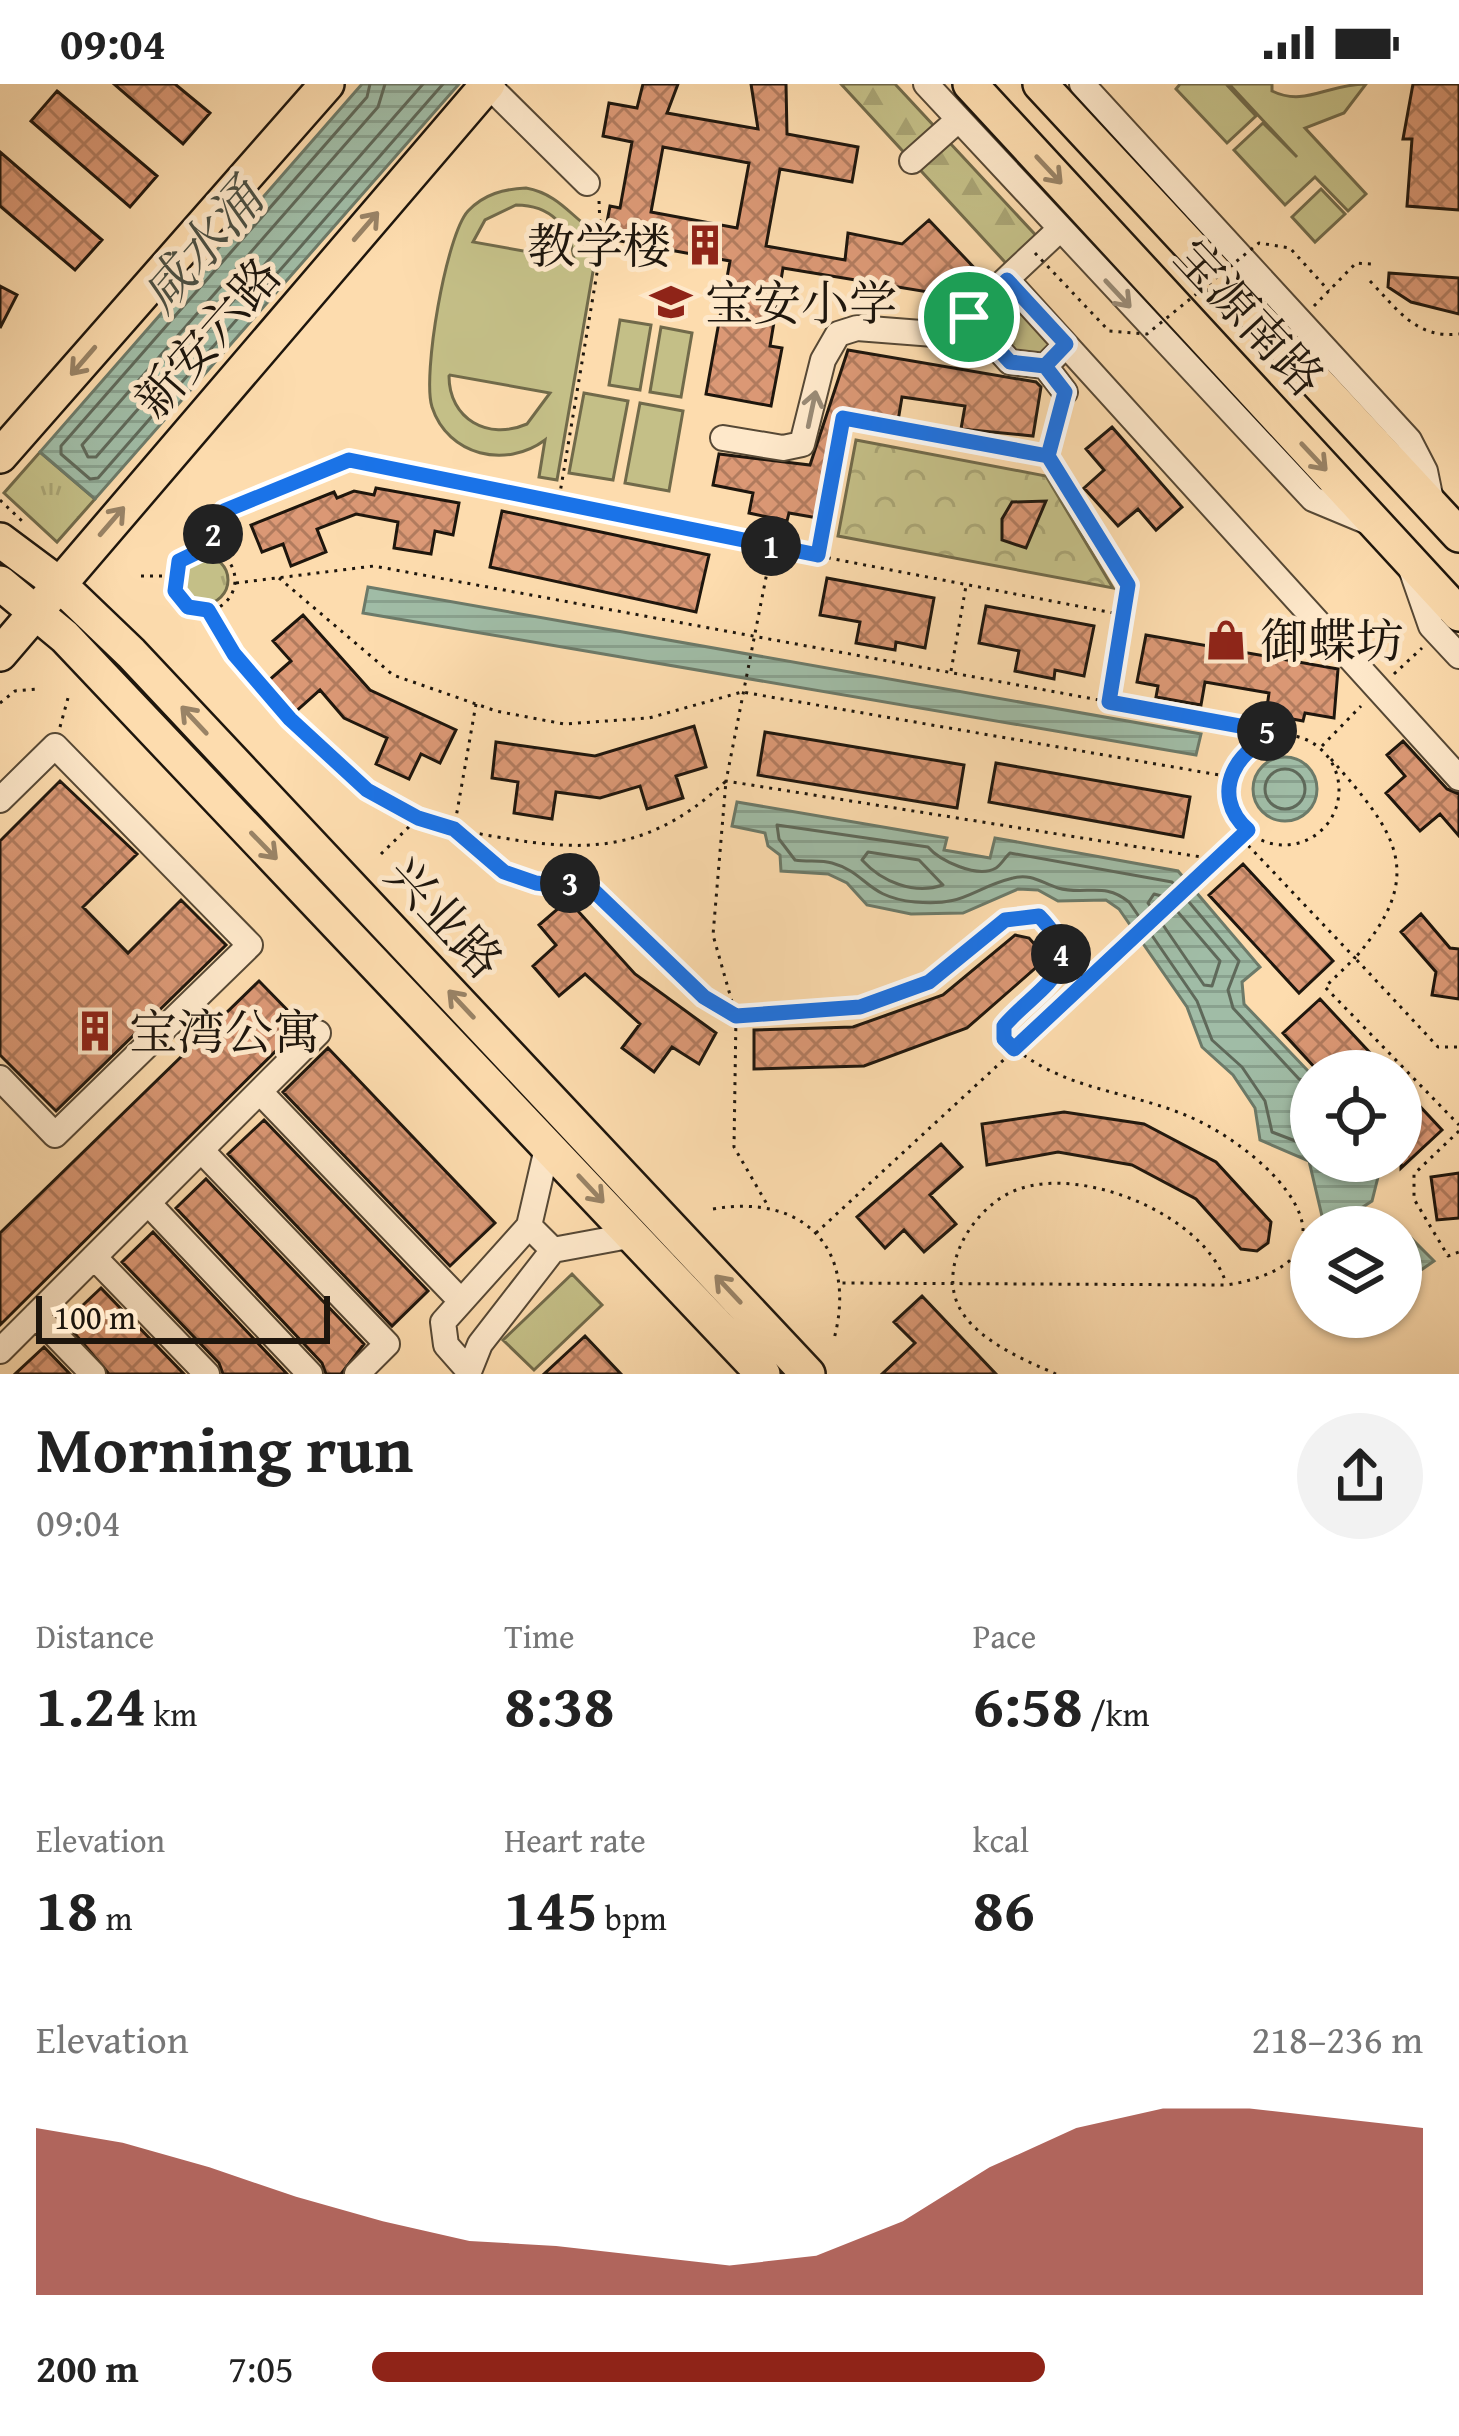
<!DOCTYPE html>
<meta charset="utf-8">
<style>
body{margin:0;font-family:"Gentium Book Plus","Noto Serif SC",serif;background:#f2f2f2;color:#222;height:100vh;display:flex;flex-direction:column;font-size:45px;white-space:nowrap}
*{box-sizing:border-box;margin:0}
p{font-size:39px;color:#767676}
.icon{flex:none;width:66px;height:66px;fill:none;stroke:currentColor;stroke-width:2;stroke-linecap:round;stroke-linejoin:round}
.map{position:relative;height:1290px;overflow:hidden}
.panel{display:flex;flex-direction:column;background:#fff;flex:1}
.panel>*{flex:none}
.buttons{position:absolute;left:1290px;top:966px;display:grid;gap:24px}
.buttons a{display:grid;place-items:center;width:132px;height:132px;border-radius:50%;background:#fff;box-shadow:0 3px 9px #0004;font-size:60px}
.scale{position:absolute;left:36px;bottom:30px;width:294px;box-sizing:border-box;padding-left:12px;border:6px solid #1e160d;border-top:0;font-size:33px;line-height:42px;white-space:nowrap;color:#1e160d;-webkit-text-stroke:9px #fee8ca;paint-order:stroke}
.pin{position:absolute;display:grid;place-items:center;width:102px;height:102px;color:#fff;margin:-51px;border:6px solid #fff;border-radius:50%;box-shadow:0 3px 12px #0007}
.km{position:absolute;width:60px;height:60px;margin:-30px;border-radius:50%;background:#222;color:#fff;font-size:33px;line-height:60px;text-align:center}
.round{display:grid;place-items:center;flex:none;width:126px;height:126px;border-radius:63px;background:#f2f2f2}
.overview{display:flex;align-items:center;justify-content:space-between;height:204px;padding:0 36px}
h1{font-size:66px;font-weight:700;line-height:90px}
.metrics{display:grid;grid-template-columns:repeat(3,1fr);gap:18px;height:204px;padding:12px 36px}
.metrics div{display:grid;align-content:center}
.metrics b{font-size:60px;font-weight:700}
.metrics small{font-size:33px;font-weight:400}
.metrics p{font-size:33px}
.chart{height:336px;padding:24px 36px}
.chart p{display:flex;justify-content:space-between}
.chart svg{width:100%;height:216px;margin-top:12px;fill:#8f2418;opacity:.7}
ul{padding:0 36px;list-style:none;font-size:39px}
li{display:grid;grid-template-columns:192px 144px 1fr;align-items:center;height:90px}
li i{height:30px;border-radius:15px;background:#8f2418}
.status{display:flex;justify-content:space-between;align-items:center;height:84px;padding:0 60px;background:#fff;direction:ltr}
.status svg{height:33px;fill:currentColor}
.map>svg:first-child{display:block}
.grass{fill:url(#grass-tufts);stroke:#716a4a;stroke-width:3}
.forest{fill:url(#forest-firs);stroke:#716a4a;stroke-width:3}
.park{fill:url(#park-crowns);stroke:#716a4a;stroke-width:3}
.garden{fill:#c4bf87;stroke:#716a4a;stroke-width:3;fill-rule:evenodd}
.water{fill:url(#water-rules);stroke:#6c7a69;stroke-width:3}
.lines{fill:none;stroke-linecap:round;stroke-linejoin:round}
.shore{stroke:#5f695a;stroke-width:3}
.building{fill:url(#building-cross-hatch);stroke:#1e160d;stroke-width:3;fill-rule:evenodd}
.minor-casing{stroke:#564835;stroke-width:28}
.major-casing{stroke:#1e160d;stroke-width:38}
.path{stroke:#1e160d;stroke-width:3;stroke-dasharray:3 6;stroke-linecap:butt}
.minor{stroke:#fee8ca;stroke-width:24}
.major{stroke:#fddcae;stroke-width:33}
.path-bridge{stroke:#1e160d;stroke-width:3;stroke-dasharray:3 6;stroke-linecap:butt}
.oneway{stroke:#998366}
.oneway2{stroke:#998a75}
.route-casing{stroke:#fff;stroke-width:24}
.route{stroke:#1a73e8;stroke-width:15}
.labels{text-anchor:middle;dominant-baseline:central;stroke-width:10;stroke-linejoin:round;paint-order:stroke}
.poi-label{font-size:48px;fill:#1e160d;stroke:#fee8ca;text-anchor:start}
.street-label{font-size:48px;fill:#1e160d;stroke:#fee8ca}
.water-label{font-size:51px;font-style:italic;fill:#4c5043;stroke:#fee8ca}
</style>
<div class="status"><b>09:04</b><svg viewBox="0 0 49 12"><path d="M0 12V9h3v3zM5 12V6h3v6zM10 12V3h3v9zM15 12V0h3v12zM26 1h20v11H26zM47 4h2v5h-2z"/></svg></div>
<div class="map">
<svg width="1459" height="1290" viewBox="0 0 1459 1290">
<defs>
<pattern id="grass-tufts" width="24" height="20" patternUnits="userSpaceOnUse" patternTransform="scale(3)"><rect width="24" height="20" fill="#c4bf87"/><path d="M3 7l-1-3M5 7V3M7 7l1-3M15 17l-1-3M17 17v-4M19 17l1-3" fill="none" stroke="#a8a373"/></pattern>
<pattern id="forest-firs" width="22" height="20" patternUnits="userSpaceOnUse" patternTransform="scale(3)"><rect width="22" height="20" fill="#c4bf87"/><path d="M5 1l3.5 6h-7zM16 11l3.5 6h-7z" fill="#a8a373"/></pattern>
<pattern id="park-crowns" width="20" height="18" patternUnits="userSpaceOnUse" patternTransform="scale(3)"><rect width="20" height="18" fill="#c4bf87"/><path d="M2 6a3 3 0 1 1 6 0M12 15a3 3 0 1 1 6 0" fill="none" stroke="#a8a373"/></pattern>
<pattern id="water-rules" width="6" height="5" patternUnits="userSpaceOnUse" patternTransform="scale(3)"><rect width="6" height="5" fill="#a0bca6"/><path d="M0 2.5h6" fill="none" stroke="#89a18e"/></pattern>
<pattern id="building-cross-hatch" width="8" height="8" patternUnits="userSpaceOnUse" patternTransform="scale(3)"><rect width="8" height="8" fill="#db9875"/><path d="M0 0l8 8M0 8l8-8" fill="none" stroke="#b17b5e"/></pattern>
</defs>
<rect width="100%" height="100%" fill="#fddcae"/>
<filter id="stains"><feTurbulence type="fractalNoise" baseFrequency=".00167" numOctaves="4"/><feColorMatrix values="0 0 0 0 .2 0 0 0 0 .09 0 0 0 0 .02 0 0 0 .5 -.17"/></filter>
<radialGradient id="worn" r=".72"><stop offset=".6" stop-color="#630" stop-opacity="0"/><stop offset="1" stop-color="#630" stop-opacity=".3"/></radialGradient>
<path class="grass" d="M 40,368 L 95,415 L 57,458 L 4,409 Z
M180 496a24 24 0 1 1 48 0a24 24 0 1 1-48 0Z"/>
<path class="forest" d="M 841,0 L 895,0 L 1044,160 L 1015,189 Z"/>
<path class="park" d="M 1010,215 L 1056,262 L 1046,271 L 1012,267 L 988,236 Z
M 856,356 L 1046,392 L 1113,504 L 838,452 Z"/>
<path class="garden" d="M 1180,0 L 1226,0 L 1256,32 L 1227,59 L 1176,5 Z
M 1229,0 L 1272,0 L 1272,7 C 1305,23 1327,0 1366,0 L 1344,29 L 1305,44 L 1366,110 L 1348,127 L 1315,93 L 1285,121 L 1234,66 L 1263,39 L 1297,73 Z
M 526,104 C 565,111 577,144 600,147 L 557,396 L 539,393 L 545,356 C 506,385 448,372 432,323 C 422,292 446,151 468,127 C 484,110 504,105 526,104 ZM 516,121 C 550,121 571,142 574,176 L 473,158 L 485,136 ZM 449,292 L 450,291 L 550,309 L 527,340 C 488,357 449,335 449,292 Z
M 1321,105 L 1345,130 L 1315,158 L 1292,133 Z
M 620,236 L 651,241 L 640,306 L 609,301 Z
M 661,243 L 692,249 L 681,313 L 650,308 Z
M 584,309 L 628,317 L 613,396 L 569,389 Z
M 640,319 L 683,327 L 669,407 L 625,399 Z
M 572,1190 L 602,1221 L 534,1286 L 503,1256 Z"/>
<path class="water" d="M 362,0 L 459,0 L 95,415 L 40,368 Z
M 368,503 L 1201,650 L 1196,671 L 363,529 Z
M1253 705a32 32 0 1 1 64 0a32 32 0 1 1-64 0Z
M 737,718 L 947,754 L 944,766 L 990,774 L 995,754 L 1178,787 L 1260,883 L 1242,898 L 1244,920 L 1311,990 L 1311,1077 L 1382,1077 L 1372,1117 L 1335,1141 L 1322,1132 L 1309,1077 L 1260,1056 L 1255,1024 L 1233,991 L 1202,963 L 1187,923 L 1119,825 L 1106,816 L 1058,817 L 1038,806 L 1018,805 L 963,829 L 911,830 L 867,821 L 847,799 L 828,790 L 781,787 L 780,771 L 768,762 L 765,749 L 732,742 Z
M 1401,1144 L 1434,1177 L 1401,1200 Z"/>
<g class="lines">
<path class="shore" d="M 370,0 L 367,13 L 61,362 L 61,370 L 90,395 L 98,394 L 443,0
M 385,0 L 378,23 L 82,361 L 88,373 L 96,373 L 423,0
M1265 705a20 20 0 1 1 40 0a20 20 0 1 1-40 0Z
M 868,768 L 919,776 L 943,801 C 914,811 882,798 862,776 Z
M 1154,810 L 1165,813 L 1220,877 L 1212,902 L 1204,901 L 1148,819 Z
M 1311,999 L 1299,995 L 1233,924 L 1228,906 L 1239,877 L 1172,798 L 1010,769 C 1005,773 1002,780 996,784 C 977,795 939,776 928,763 L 777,741 L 779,755 L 795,776 C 807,778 821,776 832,779 C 868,789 865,813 915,818 C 965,823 972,804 1013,794 C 1031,789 1042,799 1058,804 C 1085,812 1104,797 1129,818 L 1197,917 L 1212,956 L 1242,983 L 1265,1017 L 1272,1048 L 1311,1063"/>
</g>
<path class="building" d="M 114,0 L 175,0 L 210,29 L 183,60 Z
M 643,0 L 678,0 L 667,29 L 758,45 L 751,0 L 786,0 L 787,50 L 858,63 L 852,98 L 780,85 L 766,162 L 845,176 L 848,149 L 902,160 L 929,136 L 981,191 L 958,213 L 783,184 L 770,262 L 782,264 L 771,322 L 706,310 L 730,177 L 604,154 L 610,122 L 620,124 L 632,58 L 603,52 L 609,19 L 637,24 ZM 663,63 L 749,79 L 737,144 L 651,128 Z
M 1413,0 L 1459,0 L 1459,126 L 1407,122 L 1412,55 L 1403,55 Z
M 57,7 L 157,92 L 130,123 L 31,37 Z
M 0,68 L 102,156 L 75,186 L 0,122 Z
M 1389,189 L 1459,194 L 1459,230 L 1411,218 L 1388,203 Z
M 0,202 L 17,211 L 0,244 Z
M 848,266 L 1036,298 L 1041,303 L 1033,352 L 961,345 L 965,322 L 902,313 L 898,337 L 842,328 L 818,434 L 789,429 L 787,437 L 749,429 L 753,409 L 713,401 L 719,370 L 810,381 Z
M 1112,343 L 1182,423 L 1156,446 L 1138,425 L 1118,442 L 1084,404 L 1104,386 L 1086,365 Z
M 376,404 L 459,419 L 453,451 L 435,447 L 431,470 L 394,464 L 398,438 L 356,430 L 317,445 L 326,468 L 291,482 L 283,460 L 262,468 L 251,441 L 334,408 L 337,414 L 354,407 L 374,411 Z
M 1046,417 L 1026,464 L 1002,456 L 1002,435 L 1012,418 Z
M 502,427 L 709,471 L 696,528 L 490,483 Z
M 827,494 L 934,514 L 925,564 L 896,558 L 895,566 L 856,559 L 860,538 L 820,531 Z
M 986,522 L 1094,542 L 1084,592 L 1055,586 L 1054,595 L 1015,587 L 1019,567 L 979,559 Z
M 303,531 L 370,606 L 456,646 L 440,679 L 421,670 L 409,695 L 376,680 L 387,654 L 344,634 L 320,606 L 294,629 L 267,598 L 291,577 L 273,557 Z
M 1146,551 L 1338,585 L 1334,634 L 1305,629 L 1303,637 L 1266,630 L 1269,609 L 1205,598 L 1201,621 L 1156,613 L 1158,602 L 1137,598 Z
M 694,642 L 706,683 L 676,692 L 683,714 L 647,725 L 640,702 L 600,714 L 556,708 L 552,735 L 514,729 L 518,698 L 492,694 L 496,658 L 595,672 Z
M 765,648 L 964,681 L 957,724 L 758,691 Z
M 1403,657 L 1447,705 L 1459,710 L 1459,752 L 1440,730 L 1420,747 L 1386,709 L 1405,692 L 1387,671 Z
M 996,679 L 1190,713 L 1183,753 L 989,718 Z
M 60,697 L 137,770 L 83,823 L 128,869 L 181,816 L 226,861 L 56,1027 L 0,971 L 0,757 Z
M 1243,780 L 1333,877 L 1299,909 L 1209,811 Z
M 568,816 L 635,890 L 716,949 L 699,980 L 672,963 L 654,988 L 622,964 L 640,940 L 585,890 L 559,912 L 533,882 L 556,861 L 539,841 Z
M 1421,830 L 1450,864 L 1459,865 L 1459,915 L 1432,911 L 1436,888 L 1401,848 Z
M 1015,851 L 1029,854 L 1037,863 L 1039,881 L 967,944 L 864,982 L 754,985 L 754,946 L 853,943 L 943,911 Z
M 259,897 L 302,941 L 0,1241 L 0,1149 Z
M 1320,915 L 1387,987 L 1318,987 L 1283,949 Z
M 328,964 L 495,1139 L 450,1182 L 283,1008 Z
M 1401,1002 L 1442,1046 L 1401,1084 Z
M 1064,1028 L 1144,1040 L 1216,1078 L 1271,1138 L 1268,1159 L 1257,1167 L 1241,1165 L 1196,1115 L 1132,1081 L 1058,1068 L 987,1081 L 982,1040 Z
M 264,1036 L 428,1207 L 392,1242 L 228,1070 Z
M 941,1060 L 962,1083 L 930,1111 L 956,1140 L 924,1168 L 904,1146 L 885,1164 L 857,1133 Z
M 1459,1089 L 1459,1134 L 1437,1136 L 1431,1093 Z
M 206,1095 L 364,1260 L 341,1290 L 326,1290 L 322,1279 L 176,1124 Z
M 153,1148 L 287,1290 L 223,1290 L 219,1279 L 122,1178 Z
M 101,1204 L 184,1290 L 109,1290 L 65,1238 Z
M 922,1212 L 996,1290 L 882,1290 L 915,1259 L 894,1238 Z
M 585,1252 L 621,1290 L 544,1290 Z
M 44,1263 L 70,1290 L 15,1290 Z"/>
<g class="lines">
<g class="minor-casing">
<path id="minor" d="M 487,0 L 587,99
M 926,0 L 1313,415 L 1373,440
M 1082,0 L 1409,356 L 1425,387 L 1432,421
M 912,77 L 958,36
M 1007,196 L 1459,694
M 969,233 L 1010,278 L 1045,282
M 1056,271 L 1045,282 L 1065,308
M 723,354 L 783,364 L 802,360 L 823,276 L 838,250 L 857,244 L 947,251 L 1059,146
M 1409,479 L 1431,542 L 1459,572
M 0,716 L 55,662 L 250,861 L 55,1051 L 0,994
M 260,1008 L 460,1216
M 548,1060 L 529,1142 L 553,1166 L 634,1151
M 201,1066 L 387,1260 L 357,1290
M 148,1119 L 310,1290
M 94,1173 L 207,1290
M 36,1231 L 93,1290
M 0,1267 L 318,949
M 468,1286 L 446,1261 L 443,1238 L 529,1142
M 468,1290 L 480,1260 L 553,1166"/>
</g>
<g class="major-casing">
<path id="major" d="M 970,0 L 1459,530
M 1040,0 L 1459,451
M 0,372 L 327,0
M 0,456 L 59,500 L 131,569 L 808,1290
M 0,499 L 65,553 L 763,1290
M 0,570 L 488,0"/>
</g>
<path class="path" d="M 599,117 L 601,165 L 558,421 L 770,462
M 1370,197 C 1397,225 1416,255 1459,250
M 1314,222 L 1356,179 L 1371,180
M 1059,329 L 1048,372 L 1128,501 L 1124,529
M 0,416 L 23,438
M 206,464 L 224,427 L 349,376 L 556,421
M173 496a31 31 0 1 1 62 0a31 31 0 1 1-62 0Z
M 818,470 L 843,334 L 1048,372
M 141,492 L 172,492
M 279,494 L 393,591 L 496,627 L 564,640 L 649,634 L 742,608 L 1231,693
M 236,499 L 374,482 L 1283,650
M 208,527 C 258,611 331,686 416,733
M 951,587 L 966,502
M 1394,590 L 1422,564
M 1109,618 L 1124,531 L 772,463 L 726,697 L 1220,776 L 1248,746
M 0,619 L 15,607 L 38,605
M 476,620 L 454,745 C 565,766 637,781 726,697 L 713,851 L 736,932 C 800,930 871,932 929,898 C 974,872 982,839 1039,833 C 1091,885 1036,903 1004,942 L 1004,955 C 1065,1013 1142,1004 1212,1044 C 1289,1088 1364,1178 1227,1201 L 841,1199
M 60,643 L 68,614
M1229 706a55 55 0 1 1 110 0a55 55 0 1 1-110 0Z
M 1322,662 L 1361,622
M 1331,675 C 1395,748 1429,789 1355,874 L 1438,963 L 1459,963
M 1242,755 L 1355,874 L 1325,903 L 1459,1041
M 381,770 L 418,734 L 454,745 L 504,788 L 536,799 L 593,806 L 704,913 L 736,932 L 734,1063 L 768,1122
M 1459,1047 L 1414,1090 L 1414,1115 L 1448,1172 L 1459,1168
M 713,1125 C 804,1109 858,1165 834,1255
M 816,1149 L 1219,777
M 1056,1290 C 1024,1276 976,1256 959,1223 C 937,1179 977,1119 1019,1105 C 1084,1082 1204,1131 1226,1199"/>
<use href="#minor" class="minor"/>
<use href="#major" class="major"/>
<path class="path-bridge" d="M 1035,169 L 1109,247 L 1147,250 L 1259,159 L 1290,164 L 1329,207"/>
</g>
<defs><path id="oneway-shaft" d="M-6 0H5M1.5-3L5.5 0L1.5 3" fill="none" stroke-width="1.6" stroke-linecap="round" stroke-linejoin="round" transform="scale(3)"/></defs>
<g class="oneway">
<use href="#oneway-shaft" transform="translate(1049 86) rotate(47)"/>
<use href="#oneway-shaft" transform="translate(366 142) rotate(-49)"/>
<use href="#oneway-shaft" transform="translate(83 277) rotate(131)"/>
<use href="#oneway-shaft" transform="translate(1314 373) rotate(47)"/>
<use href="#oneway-shaft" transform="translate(112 437) rotate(-49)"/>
<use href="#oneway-shaft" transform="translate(194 636) rotate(-133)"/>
<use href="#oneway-shaft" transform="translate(264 762) rotate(46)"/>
<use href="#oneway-shaft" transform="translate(461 920) rotate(-133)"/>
<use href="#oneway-shaft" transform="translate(591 1105) rotate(47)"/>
<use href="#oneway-shaft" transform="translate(728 1205) rotate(-133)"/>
</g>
<g class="oneway2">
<use href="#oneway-shaft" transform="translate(1118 210) rotate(47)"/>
<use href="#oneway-shaft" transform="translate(812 325) rotate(-78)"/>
</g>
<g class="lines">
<g class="route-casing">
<path id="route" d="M 969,233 L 1010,278 L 1045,282 L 1065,308 L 1048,372 L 843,334 L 818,471 L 349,376 L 224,427 L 206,464 L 179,477 L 175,507 L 188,523 L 208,526 L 234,570 L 290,635 L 367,706 L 418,734 L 454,745 L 504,788 L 536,799 L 593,806 L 704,913 L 736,932 L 860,923 L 929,898 L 1005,836 L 1039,832 C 1091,885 1037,903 1004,942 L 1004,955 L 1014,965 L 1248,746 C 1207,710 1238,659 1283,650 L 1109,618 L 1128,501 L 1048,372 L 1065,308 L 1045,282 L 1066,260 L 1007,196 L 969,233"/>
</g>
<use href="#route" class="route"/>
</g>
<defs>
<g id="building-bare" transform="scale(3.24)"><path d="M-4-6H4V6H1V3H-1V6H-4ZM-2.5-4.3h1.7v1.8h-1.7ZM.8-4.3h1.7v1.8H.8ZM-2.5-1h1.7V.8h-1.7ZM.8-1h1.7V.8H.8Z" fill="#8f2418" stroke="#fee8ca" stroke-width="2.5" paint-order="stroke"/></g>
<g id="school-bare" transform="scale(3.24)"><path d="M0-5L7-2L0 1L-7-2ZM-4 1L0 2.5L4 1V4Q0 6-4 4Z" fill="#8f2418" stroke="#fee8ca" stroke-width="2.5" paint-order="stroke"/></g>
<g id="shop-bare" transform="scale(3.24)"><path d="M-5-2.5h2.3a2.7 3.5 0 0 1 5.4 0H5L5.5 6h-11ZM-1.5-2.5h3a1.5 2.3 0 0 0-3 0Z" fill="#8f2418" stroke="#fee8ca" stroke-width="2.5" paint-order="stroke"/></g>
</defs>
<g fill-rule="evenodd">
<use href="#building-bare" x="705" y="161"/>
<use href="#school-bare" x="671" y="218"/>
<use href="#shop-bare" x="1226" y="556"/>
<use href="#building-bare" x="95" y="947"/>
</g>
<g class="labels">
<g class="poi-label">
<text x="671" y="161" text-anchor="end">教学楼</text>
<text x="705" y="218">宝安小学</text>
<text x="1260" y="556">御蝶坊</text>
<text x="129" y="947">宝湾公寓</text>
</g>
<g class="street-label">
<text transform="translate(1250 233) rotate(47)">宝源南路</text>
<text transform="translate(207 253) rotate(-49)">新安六路</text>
<text transform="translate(445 833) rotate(47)">兴业路</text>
</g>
<g class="water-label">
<text transform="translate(201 162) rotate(-49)">咸水涌</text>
</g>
</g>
<rect width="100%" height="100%" filter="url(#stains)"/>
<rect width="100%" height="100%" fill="url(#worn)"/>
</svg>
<div class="buttons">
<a><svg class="icon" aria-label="locate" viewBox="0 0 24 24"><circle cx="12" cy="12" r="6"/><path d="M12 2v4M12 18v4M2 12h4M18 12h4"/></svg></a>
<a><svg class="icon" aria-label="layers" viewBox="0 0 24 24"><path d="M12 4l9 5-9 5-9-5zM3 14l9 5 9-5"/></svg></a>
</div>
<div class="scale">100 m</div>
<div class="pin" style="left:969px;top:233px;background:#1e9e55"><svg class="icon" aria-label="arrive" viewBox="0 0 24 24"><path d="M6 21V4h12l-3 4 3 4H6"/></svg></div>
<b class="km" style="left:771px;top:462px">1</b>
<b class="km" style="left:213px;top:450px">2</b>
<b class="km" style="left:570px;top:799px">3</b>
<b class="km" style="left:1061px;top:870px">4</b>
<b class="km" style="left:1267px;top:647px">5</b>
</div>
<section class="panel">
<div class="overview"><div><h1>Morning run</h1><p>09:04</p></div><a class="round"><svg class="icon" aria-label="share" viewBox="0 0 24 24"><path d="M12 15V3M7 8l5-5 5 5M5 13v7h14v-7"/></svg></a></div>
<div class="metrics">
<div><p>Distance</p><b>1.24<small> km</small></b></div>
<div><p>Time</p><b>8:38</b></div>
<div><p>Pace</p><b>6:58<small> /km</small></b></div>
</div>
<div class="metrics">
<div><p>Elevation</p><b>18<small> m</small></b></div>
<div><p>Heart rate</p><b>145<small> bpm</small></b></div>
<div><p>kcal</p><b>86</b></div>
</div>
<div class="chart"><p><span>Elevation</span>218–236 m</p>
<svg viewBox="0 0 160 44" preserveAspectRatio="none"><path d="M0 44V10L10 13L20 18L30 24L40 29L50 33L60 34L70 36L80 38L90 36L100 29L110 18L120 10L130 6L140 6L150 8L160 10V44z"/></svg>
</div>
<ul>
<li><b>200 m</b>7:05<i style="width:64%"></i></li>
</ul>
</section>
